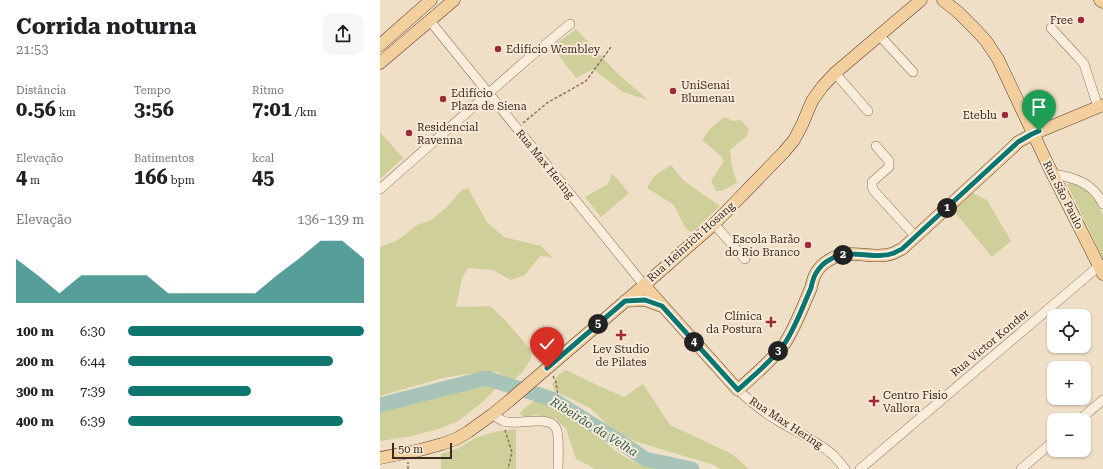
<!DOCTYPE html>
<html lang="pt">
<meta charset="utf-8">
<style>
body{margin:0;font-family:"Roboto Serif",serif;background:#f6f6f6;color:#202124;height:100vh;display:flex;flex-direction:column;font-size:15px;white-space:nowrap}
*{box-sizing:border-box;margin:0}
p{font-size:13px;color:#757577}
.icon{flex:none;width:22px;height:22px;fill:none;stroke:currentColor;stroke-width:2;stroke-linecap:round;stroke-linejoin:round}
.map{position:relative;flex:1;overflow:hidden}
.sheet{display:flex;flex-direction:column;background:#fff;width:380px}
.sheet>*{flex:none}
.buttons{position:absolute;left:667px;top:309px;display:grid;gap:8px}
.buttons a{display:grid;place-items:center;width:44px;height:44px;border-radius:8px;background:#fff;box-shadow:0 1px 3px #0004;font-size:20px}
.scale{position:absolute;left:12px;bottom:10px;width:60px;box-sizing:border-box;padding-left:4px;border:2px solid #3d2a1f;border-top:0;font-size:11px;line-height:14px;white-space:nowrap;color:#3d2a1f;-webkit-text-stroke:3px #f7ead7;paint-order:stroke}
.pin{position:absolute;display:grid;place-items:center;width:34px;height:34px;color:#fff;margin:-41px -17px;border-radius:50% 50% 50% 0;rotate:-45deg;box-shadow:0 0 4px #0007}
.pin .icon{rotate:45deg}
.km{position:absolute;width:20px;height:20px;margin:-10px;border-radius:50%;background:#222;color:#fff;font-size:11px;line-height:20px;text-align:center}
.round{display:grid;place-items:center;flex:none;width:42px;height:42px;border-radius:12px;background:#f6f6f6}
.summary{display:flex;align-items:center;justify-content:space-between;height:68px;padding:0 16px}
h1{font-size:22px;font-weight:700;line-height:30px}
.stats{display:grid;grid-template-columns:repeat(3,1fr);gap:6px;height:68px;padding:4px 16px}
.stats div{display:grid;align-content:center}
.stats b{font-size:20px;font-weight:700}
.stats small{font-size:11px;font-weight:400}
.stats p{font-size:11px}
.chart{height:112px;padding:8px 16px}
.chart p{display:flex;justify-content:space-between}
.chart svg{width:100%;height:72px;margin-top:4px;fill:#0f766e;opacity:.7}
ul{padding:0 16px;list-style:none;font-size:13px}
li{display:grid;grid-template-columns:64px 48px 1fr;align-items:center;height:30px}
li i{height:10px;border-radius:5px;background:#0f766e}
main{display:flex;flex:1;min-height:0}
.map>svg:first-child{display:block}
.green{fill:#cfcf9a}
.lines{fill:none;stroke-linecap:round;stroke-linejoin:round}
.river{stroke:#a8c4b8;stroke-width:15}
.minor-casing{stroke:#8d705b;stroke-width:10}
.major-casing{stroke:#5b3e2f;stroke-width:13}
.path{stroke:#8d705b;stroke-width:1.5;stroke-dasharray:3 2;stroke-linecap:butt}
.minor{stroke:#faeddb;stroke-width:9}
.major{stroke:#f4cf9e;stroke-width:12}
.route-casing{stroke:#fff;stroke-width:8}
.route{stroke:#0f766e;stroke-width:5}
.poi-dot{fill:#9e2937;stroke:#f7ead7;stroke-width:1.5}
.labels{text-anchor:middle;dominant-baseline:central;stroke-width:4;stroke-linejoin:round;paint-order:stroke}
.poi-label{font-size:11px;fill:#3d2a1f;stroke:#f7ead7;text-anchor:start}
.street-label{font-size:11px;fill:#3d2a1f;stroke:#f7ead7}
.water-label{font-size:12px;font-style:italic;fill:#2e5d54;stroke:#f7ead7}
</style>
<main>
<section class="sheet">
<div class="summary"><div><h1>Corrida noturna</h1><p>21:53</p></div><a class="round"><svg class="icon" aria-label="share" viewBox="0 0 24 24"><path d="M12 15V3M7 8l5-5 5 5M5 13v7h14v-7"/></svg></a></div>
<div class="stats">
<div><p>Distância</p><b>0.56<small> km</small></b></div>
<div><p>Tempo</p><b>3:56</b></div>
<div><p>Ritmo</p><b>7:01<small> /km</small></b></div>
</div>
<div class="stats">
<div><p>Elevação</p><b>4<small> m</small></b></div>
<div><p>Batimentos</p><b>166<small> bpm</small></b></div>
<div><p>kcal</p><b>45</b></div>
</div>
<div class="chart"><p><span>Elevação</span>136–139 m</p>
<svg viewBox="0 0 160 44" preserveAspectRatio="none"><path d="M0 44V17L10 27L20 38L30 27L40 27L50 27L60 27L70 38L80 38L90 38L100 38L110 38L120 27L130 17L140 6L150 6L160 17V44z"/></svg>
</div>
<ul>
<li><b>100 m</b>6:30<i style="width:100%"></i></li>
<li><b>200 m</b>6:44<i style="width:87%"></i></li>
<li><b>300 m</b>7:39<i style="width:52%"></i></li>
<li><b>400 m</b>6:39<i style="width:91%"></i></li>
</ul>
</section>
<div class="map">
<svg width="723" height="469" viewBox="0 0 723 469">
<rect width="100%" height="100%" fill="#f0dfc7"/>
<path class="green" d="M 196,29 L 236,72 L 268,100 L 243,92 L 213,69 L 196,78 L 172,47 Z
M 344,117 L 353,121 L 361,120 L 369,129 L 366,137 L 350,150 L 352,166 L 357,183 L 342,191 L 336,191 L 331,181 L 344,161 L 341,156 L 322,140 L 330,129 Z
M 0,132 L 23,158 L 0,179 Z
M 291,165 L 304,181 L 340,206 L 312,233 L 305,227 L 294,205 L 267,188 L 274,176 Z
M 232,173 L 249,193 L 221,217 L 205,197 L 228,184 Z
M 691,182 L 704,189 L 712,197 L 718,204 L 723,216 L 723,259 L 687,184 Z
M 88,188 L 107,222 L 124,237 L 161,246 L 173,258 L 160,256 L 145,275 L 131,280 L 113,270 L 88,268 L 82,278 L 76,307 L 110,306 L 124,319 L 151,350 L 151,359 L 144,370 L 133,381 L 117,372 L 88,374 L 62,378 L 0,396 L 0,247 L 18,240 L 37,225 L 51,220 L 66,208 L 82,190 Z
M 593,193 L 607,200 L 631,241 L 612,257 L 573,210 Z
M 186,370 L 217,385 L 244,397 L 263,384 L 290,425 L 352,454 L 369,469 L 340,469 L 334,465 L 254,441 L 234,431 L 210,408 L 175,391 L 172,384 L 179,374 Z
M 111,384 L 117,387 L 105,400 L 78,421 L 59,429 L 27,437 L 0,441 L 0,411 L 17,408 Z
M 156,400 L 182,411 L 217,435 L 238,453 L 260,465 L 282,469 L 215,469 L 196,459 L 186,429 L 175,418 L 155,415 L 146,417 L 139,414 L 146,407 Z
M 136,429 L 136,469 L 61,469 L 61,454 L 79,448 L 95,438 L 114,432 Z"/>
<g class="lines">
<path class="river" d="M 0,405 L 106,378 L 172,399 L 239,441 L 265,459 L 312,469"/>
<g class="minor-casing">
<path id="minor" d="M 50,21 L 264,285
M 671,28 L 697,56 L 704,64 L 718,107
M 499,35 L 533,72
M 455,73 L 488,111
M 496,146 L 509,161 L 509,167 L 492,182 L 492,186 L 494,191 L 536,237
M 672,174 C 694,177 713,183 723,204
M 0,189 L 143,63 L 190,24
M 334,224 L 365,259
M 358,390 C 370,401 383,412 397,420 C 416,432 436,440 453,455 C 457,459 461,464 465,469
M 113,414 C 116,417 119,419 123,421 C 135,426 169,414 176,428 C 180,436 178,460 178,469
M 699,420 L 723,400
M 480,469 L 719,266
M 641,469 L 674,441"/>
</g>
<g class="major-casing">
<path id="major" d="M 563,0 L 579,13 L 597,31 L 606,41 L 618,59 L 668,165 L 723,274
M 720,0 L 723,2
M 0,45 L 51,0
M 0,63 L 74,0
M 264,285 L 358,390 C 374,375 392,361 405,343 C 416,326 423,306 431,288 C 432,283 433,278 436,273 C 439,268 445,262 451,259 C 470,247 494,261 514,253 C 516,252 519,250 522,249 L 631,149 L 638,142 L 653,134 L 723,105
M 245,301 L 265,300 L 281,306
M 0,458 L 40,450 L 62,444 L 76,439 L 88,432 L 113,414 L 129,401 L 269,281 L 334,224 L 404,152 L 414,140 L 422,125 L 432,101 L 442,87 L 455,73 L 541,0"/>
</g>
<path class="path" d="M 143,123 L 167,103 L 206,81 L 231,47
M 173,376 L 176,382 L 178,396
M 125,430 L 132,452 L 128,469
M 28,469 L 28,462"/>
<use href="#minor" class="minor"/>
<use href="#major" class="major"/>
</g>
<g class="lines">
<g class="route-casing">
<path id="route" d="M 167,368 L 245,301 L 265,300 L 282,306 L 358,390 C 374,375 392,361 405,343 C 416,326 423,306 431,288 C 432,283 433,278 436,273 C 439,268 445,262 451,259 C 470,247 494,261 514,253 C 516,252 519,250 522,249 L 638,142 L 652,134 L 659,131"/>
</g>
<use href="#route" class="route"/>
</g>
<g class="poi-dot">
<circle cx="701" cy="20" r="4"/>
<circle cx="118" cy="49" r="4"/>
<circle cx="293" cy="91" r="4"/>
<circle cx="63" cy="99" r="4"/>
<circle cx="625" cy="115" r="4"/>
<circle cx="29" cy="133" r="4"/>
<circle cx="428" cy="245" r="4"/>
<path d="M389 316h4v4h4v4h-4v4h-4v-4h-4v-4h4z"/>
<path d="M239 329h4v4h4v4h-4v4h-4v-4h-4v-4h4z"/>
<path d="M492 395h4v4h4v4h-4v4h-4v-4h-4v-4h4z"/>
</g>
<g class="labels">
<g class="poi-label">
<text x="693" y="20" text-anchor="end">Free</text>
<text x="126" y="49">Edifício Wembley</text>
<text x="301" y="85">UniSenai<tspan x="301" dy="13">Blumenau</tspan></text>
<text x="71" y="93">Edifício<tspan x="71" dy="13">Plaza de Siena</tspan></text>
<text x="617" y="115" text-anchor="end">Eteblu</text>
<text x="37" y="127">Residencial<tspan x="37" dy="13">Ravenna</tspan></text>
<text x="420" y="239" text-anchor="end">Escola Barão<tspan x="420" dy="13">do Rio Branco</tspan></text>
<text x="382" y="316" text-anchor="end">Clínica<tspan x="382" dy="13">da Postura</tspan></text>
<text x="241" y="349" text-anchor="middle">Lev Studio<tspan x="241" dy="13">de Pilates</tspan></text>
<text x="503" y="395">Centro Fisio<tspan x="503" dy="13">Vallora</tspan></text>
</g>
<g class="street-label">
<text transform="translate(165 164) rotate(51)">Rua Max Hering</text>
<text transform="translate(683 195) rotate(63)">Rua São Paulo</text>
<text transform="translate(311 242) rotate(-42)">Rua Heinrich Hosang</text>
<text transform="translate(610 343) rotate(-40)">Rua Victor Konder</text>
<text transform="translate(406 423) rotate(33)">Rua Max Hering</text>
</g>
<g class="water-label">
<text transform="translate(214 427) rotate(32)">Ribeirão da Velha</text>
</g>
</g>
</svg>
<div class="buttons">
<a><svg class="icon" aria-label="locate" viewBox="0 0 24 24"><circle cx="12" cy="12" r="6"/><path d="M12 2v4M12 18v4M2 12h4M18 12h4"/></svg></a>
<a>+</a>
<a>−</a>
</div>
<div class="scale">50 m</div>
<div class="pin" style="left:659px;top:131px;background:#1e9e55"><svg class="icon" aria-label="arrive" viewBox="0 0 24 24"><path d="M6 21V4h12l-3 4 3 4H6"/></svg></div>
<div class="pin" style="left:167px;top:368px;background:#d93025"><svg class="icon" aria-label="check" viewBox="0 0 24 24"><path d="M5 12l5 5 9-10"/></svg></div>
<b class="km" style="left:567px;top:208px">1</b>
<b class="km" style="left:463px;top:255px">2</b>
<b class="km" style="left:398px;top:351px">3</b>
<b class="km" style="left:314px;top:342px">4</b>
<b class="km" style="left:218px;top:324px">5</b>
</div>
</main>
